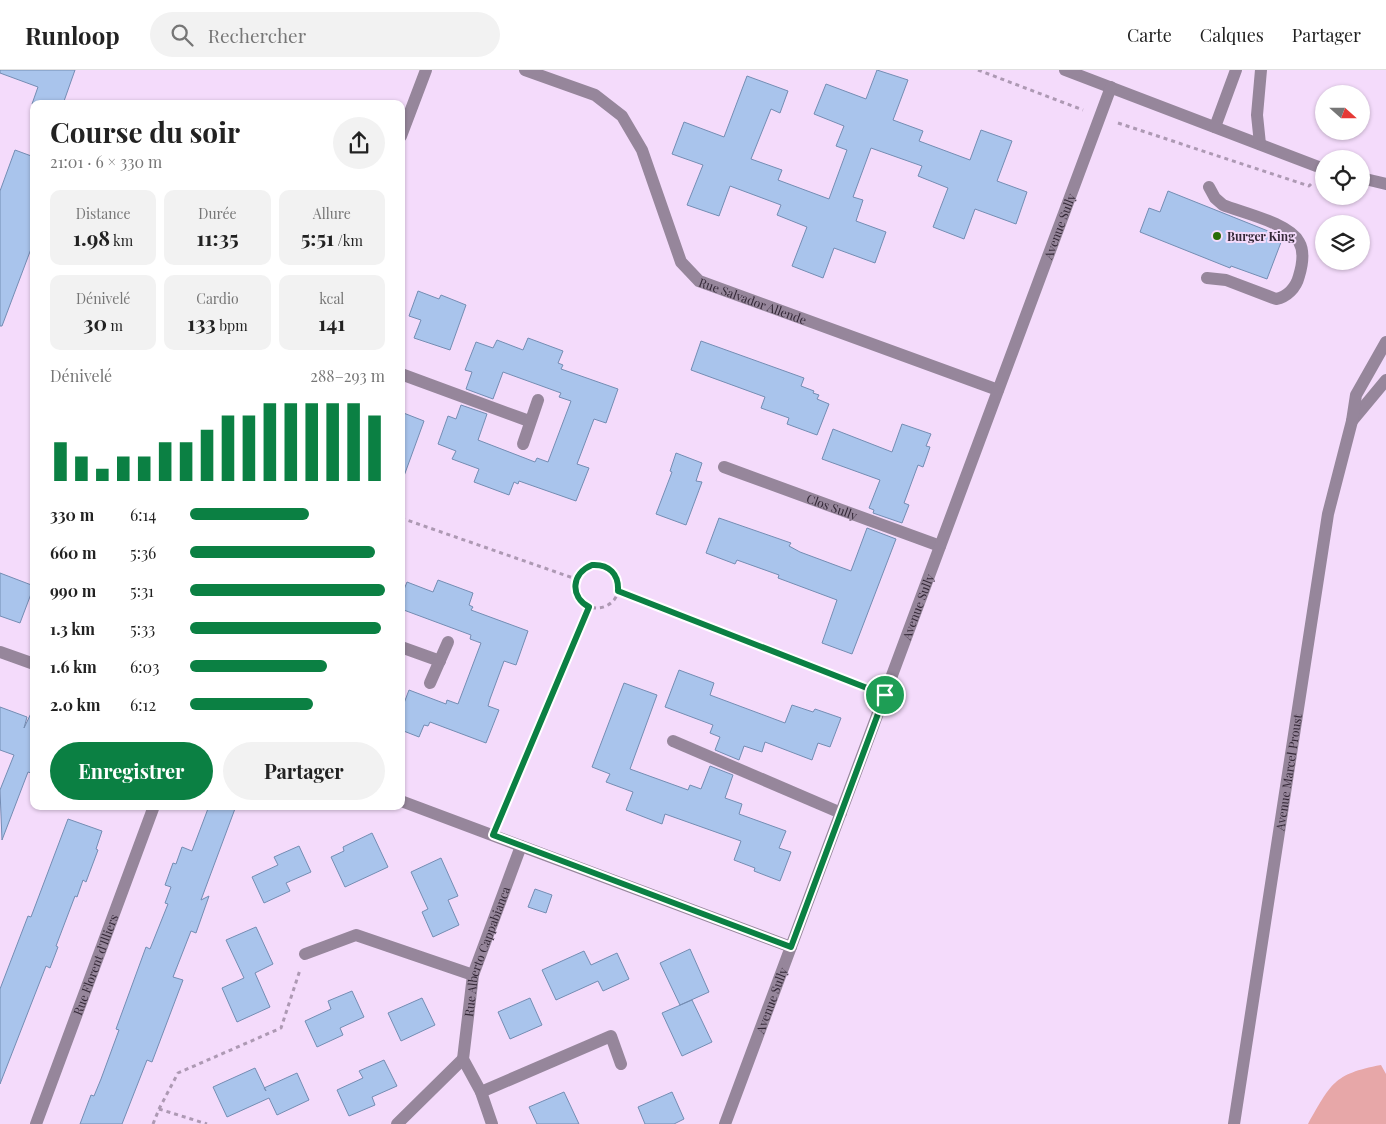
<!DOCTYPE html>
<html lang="fr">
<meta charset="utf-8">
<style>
body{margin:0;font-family:"Playfair Display",serif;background:#f2f2f2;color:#222;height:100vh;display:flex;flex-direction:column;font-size:19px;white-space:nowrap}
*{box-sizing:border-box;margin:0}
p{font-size:16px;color:#767676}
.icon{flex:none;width:28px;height:28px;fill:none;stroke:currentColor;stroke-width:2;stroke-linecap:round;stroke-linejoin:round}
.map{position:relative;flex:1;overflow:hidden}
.side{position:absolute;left:30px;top:30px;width:375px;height:710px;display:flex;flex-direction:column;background:#fff;border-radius:10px;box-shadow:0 1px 4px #0004}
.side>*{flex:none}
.needle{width:32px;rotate:111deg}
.tools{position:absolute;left:1315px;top:15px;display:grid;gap:10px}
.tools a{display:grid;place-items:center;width:55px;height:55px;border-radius:50%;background:#fff;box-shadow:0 1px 4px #0004;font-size:25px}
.pin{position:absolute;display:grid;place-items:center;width:42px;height:42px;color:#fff;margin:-21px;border:2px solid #fff;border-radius:50%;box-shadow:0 1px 5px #0007}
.round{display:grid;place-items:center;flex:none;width:52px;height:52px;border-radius:26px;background:#f2f2f2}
.overview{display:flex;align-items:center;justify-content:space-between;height:85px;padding:0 20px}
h1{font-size:28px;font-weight:700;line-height:38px}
.figures{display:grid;grid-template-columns:repeat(3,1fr);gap:8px;height:85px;padding:5px 20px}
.figures div{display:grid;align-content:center;border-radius:10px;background:#f2f2f2;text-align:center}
.figures b{font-size:21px;font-weight:700}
.figures small{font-size:14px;font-weight:400}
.figures p{font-size:14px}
.chart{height:140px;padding:10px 20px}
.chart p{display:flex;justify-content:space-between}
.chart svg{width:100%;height:90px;margin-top:5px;stroke:#0b8043;stroke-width:6}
.button{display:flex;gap:10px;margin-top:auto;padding:10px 20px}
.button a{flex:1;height:58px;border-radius:30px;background:#0b8043;color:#fff;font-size:20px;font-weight:700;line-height:58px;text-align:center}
.button a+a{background:#f2f2f2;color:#222}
ul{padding:0 20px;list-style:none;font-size:16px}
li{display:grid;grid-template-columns:80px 60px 1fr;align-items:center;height:38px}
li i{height:12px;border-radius:6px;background:#0b8043}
header{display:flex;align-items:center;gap:30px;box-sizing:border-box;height:70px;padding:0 25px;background:#fff;border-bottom:1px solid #e0e0e0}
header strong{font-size:24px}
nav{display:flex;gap:28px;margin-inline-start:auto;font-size:18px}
.search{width:350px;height:45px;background:#f2f2f2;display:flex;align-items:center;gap:12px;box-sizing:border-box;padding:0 18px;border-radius:28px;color:#767676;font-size:19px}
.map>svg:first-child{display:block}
.green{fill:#e7a7a8}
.building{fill:#a9c4ec;stroke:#748db3}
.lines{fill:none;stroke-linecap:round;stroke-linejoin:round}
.path{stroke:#ad99b3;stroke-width:3;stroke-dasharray:4 4;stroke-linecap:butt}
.minor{stroke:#96869b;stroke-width:12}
.route-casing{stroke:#fff;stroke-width:10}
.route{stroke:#0b8043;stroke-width:6}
.poi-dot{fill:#286d06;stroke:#f4dbfb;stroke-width:2}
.labels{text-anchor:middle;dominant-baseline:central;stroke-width:4;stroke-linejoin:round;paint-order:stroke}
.street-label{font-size:12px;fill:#342837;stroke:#f4dbfb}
.poi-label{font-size:12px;font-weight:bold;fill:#342837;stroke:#f4dbfb;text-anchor:start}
</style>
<header>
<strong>Runloop</strong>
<div class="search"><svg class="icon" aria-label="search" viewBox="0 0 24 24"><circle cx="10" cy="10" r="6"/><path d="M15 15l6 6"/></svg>Rechercher</div>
<nav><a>Carte</a><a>Calques</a><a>Partager</a></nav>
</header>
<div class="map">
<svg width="1386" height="1054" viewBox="0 0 1386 1054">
<rect width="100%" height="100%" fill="#f4dbfb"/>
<path class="green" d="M 1381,995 L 1386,1004 L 1386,1054 L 1308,1054 C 1331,1014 1333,1004 1381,995 Z"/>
<path class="building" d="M 0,0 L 75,0 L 63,34 L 32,34 L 38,17 L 0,3 Z
M 877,0 L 908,10 L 893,50 L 923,61 L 919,71 L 970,90 L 981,60 L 1012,71 L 997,111 L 1027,122 L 1016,154 L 975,139 L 964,169 L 933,157 L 948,118 L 918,106 L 922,96 L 871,78 L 853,127 L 863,130 L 856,151 L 886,162 L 875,193 L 834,178 L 823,208 L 792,196 L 807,157 L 777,145 L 781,135 L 730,116 L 719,146 L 687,135 L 703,95 L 672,84 L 684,52 L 724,67 L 747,6 L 788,21 L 780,43 L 771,39 L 751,89 L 782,100 L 778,110 L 829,129 L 847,80 L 836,76 L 844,56 L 814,44 L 826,14 L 866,29 Z
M 15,80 L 34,87 L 34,171 L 2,256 L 0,256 L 0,121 Z
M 1168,121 L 1283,167 L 1267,209 L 1231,196 L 1230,198 L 1140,162 L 1149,138 L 1160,142 Z
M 418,221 L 439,229 L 441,225 L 466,235 L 450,280 L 414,268 L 421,250 L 409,246 Z
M 528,268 L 563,281 L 558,293 L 563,295 L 561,299 L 618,319 L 606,353 L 594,349 L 577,394 L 589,398 L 576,431 L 519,411 L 518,414 L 514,412 L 509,425 L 474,412 L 479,399 L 452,389 L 456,381 L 438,374 L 448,346 L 456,349 L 461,335 L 487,344 L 478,370 L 535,392 L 537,388 L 548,392 L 571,331 L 559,327 L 561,323 L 503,302 L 493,329 L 466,319 L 472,302 L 465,300 L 476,272 L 493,278 L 497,270 L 523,280 Z
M 701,271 L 804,308 L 801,316 L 814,321 L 813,323 L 819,325 L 817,329 L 829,334 L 817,365 L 787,354 L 789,348 L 761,338 L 765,327 L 691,300 Z
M 401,342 L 424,351 L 404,406 L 401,406 Z
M 902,354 L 931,364 L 926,376 L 930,377 L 923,397 L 918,395 L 904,433 L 909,435 L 902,453 L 873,443 L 874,440 L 869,438 L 880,410 L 822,389 L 833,359 L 892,382 Z
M 676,383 L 702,393 L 696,411 L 702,412 L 686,455 L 656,444 L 672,402 L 670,401 Z
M 719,448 L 791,473 L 789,476 L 800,482 L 851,501 L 867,458 L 896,469 L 852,584 L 822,573 L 837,530 L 778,508 L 779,505 L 737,490 L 735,494 L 706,483 Z
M 0,503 L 34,516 L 20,553 L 0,546 Z
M 438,510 L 473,523 L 469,535 L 473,537 L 471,540 L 528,561 L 516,595 L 504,591 L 490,629 L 488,636 L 499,640 L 486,673 L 430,652 L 428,656 L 424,655 L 419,667 L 401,660 L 401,641 L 409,620 L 446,634 L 447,630 L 458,634 L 481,573 L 470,569 L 471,565 L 401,539 L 401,527 L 407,512 L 433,522 Z
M 679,600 L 714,613 L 710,625 L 785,653 L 792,635 L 813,642 L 815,639 L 841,648 L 830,677 L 818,673 L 812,690 L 765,672 L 762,682 L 744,676 L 739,690 L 715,680 L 720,667 L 710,663 L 713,655 L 665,637 Z
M 624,613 L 657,625 L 630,699 L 688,720 L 690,715 L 701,719 L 710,696 L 733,705 L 725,728 L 742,734 L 739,744 L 786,761 L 779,778 L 791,782 L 780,811 L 754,801 L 755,798 L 734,790 L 741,771 L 665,744 L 662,754 L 626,740 L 633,722 L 606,712 L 610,704 L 592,697 Z
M 0,637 L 27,647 L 24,658 L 34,637 L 34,704 L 28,702 L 2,770 L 0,720 L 14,685 L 0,680 Z
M 209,736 L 236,736 L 201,830 L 209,826 L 196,863 L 191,861 L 173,907 L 183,910 L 152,992 L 147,990 L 122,1054 L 80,1054 L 91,1025 L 94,1026 L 101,1009 L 119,960 L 116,959 L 146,877 L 150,879 L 168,834 L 165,833 L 171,817 L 165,815 L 173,793 L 176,794 L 182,777 L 192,781 Z
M 68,749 L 102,761 L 96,779 L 98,780 L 86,812 L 83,810 L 77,827 L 75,826 L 56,876 L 58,877 L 50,898 L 46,896 L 0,1014 L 0,919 L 28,846 L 31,847 Z
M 372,763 L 388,797 L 345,817 L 331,787 L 344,781 L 343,777 Z
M 299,776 L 311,802 L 286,813 L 290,821 L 264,833 L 252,807 L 278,795 L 274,787 Z
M 441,788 L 458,826 L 448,830 L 459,855 L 433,867 L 422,842 L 428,839 L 411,802 Z
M 535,819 L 552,825 L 546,843 L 528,837 Z
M 256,857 L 273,894 L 255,903 L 270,937 L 237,952 L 222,918 L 244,908 L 226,870 Z
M 690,879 L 709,922 L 680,935 L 660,893 Z
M 584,881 L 591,895 L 617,883 L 629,909 L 603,921 L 598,911 L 556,930 L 542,900 Z
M 352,921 L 364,947 L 340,958 L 343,965 L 317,977 L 305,951 L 331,939 L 328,931 Z
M 422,928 L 435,955 L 401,971 L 388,943 Z
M 530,928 L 542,955 L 510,969 L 498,942 Z
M 692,930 L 712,972 L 682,986 L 662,943 Z
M 384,990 L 397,1016 L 372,1027 L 375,1035 L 349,1046 L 337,1020 L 363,1008 L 359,1001 Z
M 255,998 L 266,1021 L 264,1018 L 297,1003 L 309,1030 L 277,1045 L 269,1028 L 227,1047 L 213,1017 Z
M 564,1022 L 579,1054 L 537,1054 L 529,1037 Z
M 672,1022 L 684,1049 L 674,1054 L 645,1054 L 638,1037 Z"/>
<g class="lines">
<path class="path" d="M 978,0 L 1083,40
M 1118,53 L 1309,116 L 1312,113
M 401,448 L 576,509
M575 516a22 22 0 1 1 44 0a22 22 0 1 1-44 0Z
M 618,521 L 868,618
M 500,748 L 589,537
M 159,1039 L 178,1003 L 281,958 L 300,900
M 153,1054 L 159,1039 L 207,1054"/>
<g class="minor">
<path id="s1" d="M 525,0 L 595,25 L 622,46 L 642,80 L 681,192 L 699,211 L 998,320"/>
<path d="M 1065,0 L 1324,99"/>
<path d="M 1215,57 L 1236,0"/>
<path d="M 401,66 L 426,0"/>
<path d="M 1260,74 L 1257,45 L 1261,0"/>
<path d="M 1361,108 L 1386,114"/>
<path d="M 1207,208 L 1226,210 L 1276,229 C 1287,227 1296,218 1299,206 C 1302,196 1305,182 1299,172 C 1289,153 1243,143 1223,135 L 1215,128 L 1209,117"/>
<path d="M 401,304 L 529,351"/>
<path d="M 1352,351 L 1386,310"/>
<path d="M 523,374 L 538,330"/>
<path id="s2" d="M 724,397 L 940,476"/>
<path d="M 401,577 L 440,591"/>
<path d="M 0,582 L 34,594"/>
<path d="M 430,613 L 448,572"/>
<path d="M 673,671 L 841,743"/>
<path d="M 401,731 L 791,877"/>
<path d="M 305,884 L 356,865 L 473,905"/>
<path d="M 481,1022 L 611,966 L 621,994"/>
<path id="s3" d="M 36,1054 L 154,736"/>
<path d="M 397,1054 L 463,989"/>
<path id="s4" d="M 492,1054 L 481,1022 L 463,989 L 473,905 L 521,776"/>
<path id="s5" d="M 725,1054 L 1111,17"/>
<path id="s6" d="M 1234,1054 L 1328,444 L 1352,351 L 1356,325 L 1386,272"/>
</g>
</g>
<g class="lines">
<g class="route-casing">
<path id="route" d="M 592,495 C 609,494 619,504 618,521 L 885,625 L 791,877 L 493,765 L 589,537 C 569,526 572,503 592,495 Z"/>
</g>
<use href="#route" class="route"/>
</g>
<circle class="poi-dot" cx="1217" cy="166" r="5"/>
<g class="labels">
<g class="street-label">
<text stroke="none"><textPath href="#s5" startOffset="958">Avenue Sully</textPath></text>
<text stroke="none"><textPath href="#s1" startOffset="350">Rue Salvador Allende</textPath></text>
<text stroke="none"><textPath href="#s2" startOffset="115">Clos Sully</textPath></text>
<text stroke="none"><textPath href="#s5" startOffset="552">Avenue Sully</textPath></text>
<text stroke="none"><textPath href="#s6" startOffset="356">Avenue Marcel Proust</textPath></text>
<text stroke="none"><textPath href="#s4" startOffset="182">Rue Alberto Cappabianca</textPath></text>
<text stroke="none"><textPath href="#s3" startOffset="170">Rue Florent d'Illiers</textPath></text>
<text stroke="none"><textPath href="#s5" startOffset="132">Avenue Sully</textPath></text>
</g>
<g class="poi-label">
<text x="1227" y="166">Burger King</text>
</g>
</g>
</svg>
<div class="tools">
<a><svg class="needle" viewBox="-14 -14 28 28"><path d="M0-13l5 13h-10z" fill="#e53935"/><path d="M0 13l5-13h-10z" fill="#767676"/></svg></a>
<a><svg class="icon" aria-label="locate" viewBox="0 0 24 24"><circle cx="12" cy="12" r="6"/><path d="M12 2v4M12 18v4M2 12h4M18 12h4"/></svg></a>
<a><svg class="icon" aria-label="layers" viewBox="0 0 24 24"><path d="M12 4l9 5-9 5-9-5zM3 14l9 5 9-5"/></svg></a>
</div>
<div class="pin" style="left:885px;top:625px;background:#1e9e55"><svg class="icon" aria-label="arrive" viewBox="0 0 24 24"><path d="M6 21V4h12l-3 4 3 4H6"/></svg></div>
<section class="side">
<div class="overview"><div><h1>Course du soir</h1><p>21:01 · 6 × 330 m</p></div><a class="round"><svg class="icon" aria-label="share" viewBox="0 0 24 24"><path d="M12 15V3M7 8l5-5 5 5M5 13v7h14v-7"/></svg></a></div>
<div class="figures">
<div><p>Distance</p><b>1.98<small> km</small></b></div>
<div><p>Durée</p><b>11:35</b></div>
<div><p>Allure</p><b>5:51<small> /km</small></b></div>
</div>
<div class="figures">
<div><p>Dénivelé</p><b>30<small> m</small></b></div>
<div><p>Cardio</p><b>133<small> bpm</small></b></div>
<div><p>kcal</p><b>141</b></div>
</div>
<div class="chart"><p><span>Dénivelé</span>288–293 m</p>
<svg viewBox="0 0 160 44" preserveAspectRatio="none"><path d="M5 44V25M15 44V32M25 44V38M35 44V32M45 44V32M55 44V25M65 44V25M75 44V19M85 44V12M95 44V12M105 44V6M115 44V6M125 44V6M135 44V6M145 44V6M155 44V12"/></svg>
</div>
<ul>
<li><b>330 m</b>6:14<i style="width:61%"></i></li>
<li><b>660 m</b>5:36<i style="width:95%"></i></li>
<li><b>990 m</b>5:31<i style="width:100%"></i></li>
<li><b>1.3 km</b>5:33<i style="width:98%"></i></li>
<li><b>1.6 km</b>6:03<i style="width:70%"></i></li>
<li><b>2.0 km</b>6:12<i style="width:63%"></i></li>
</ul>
<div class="button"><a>Enregistrer</a><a>Partager</a></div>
</section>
</div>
